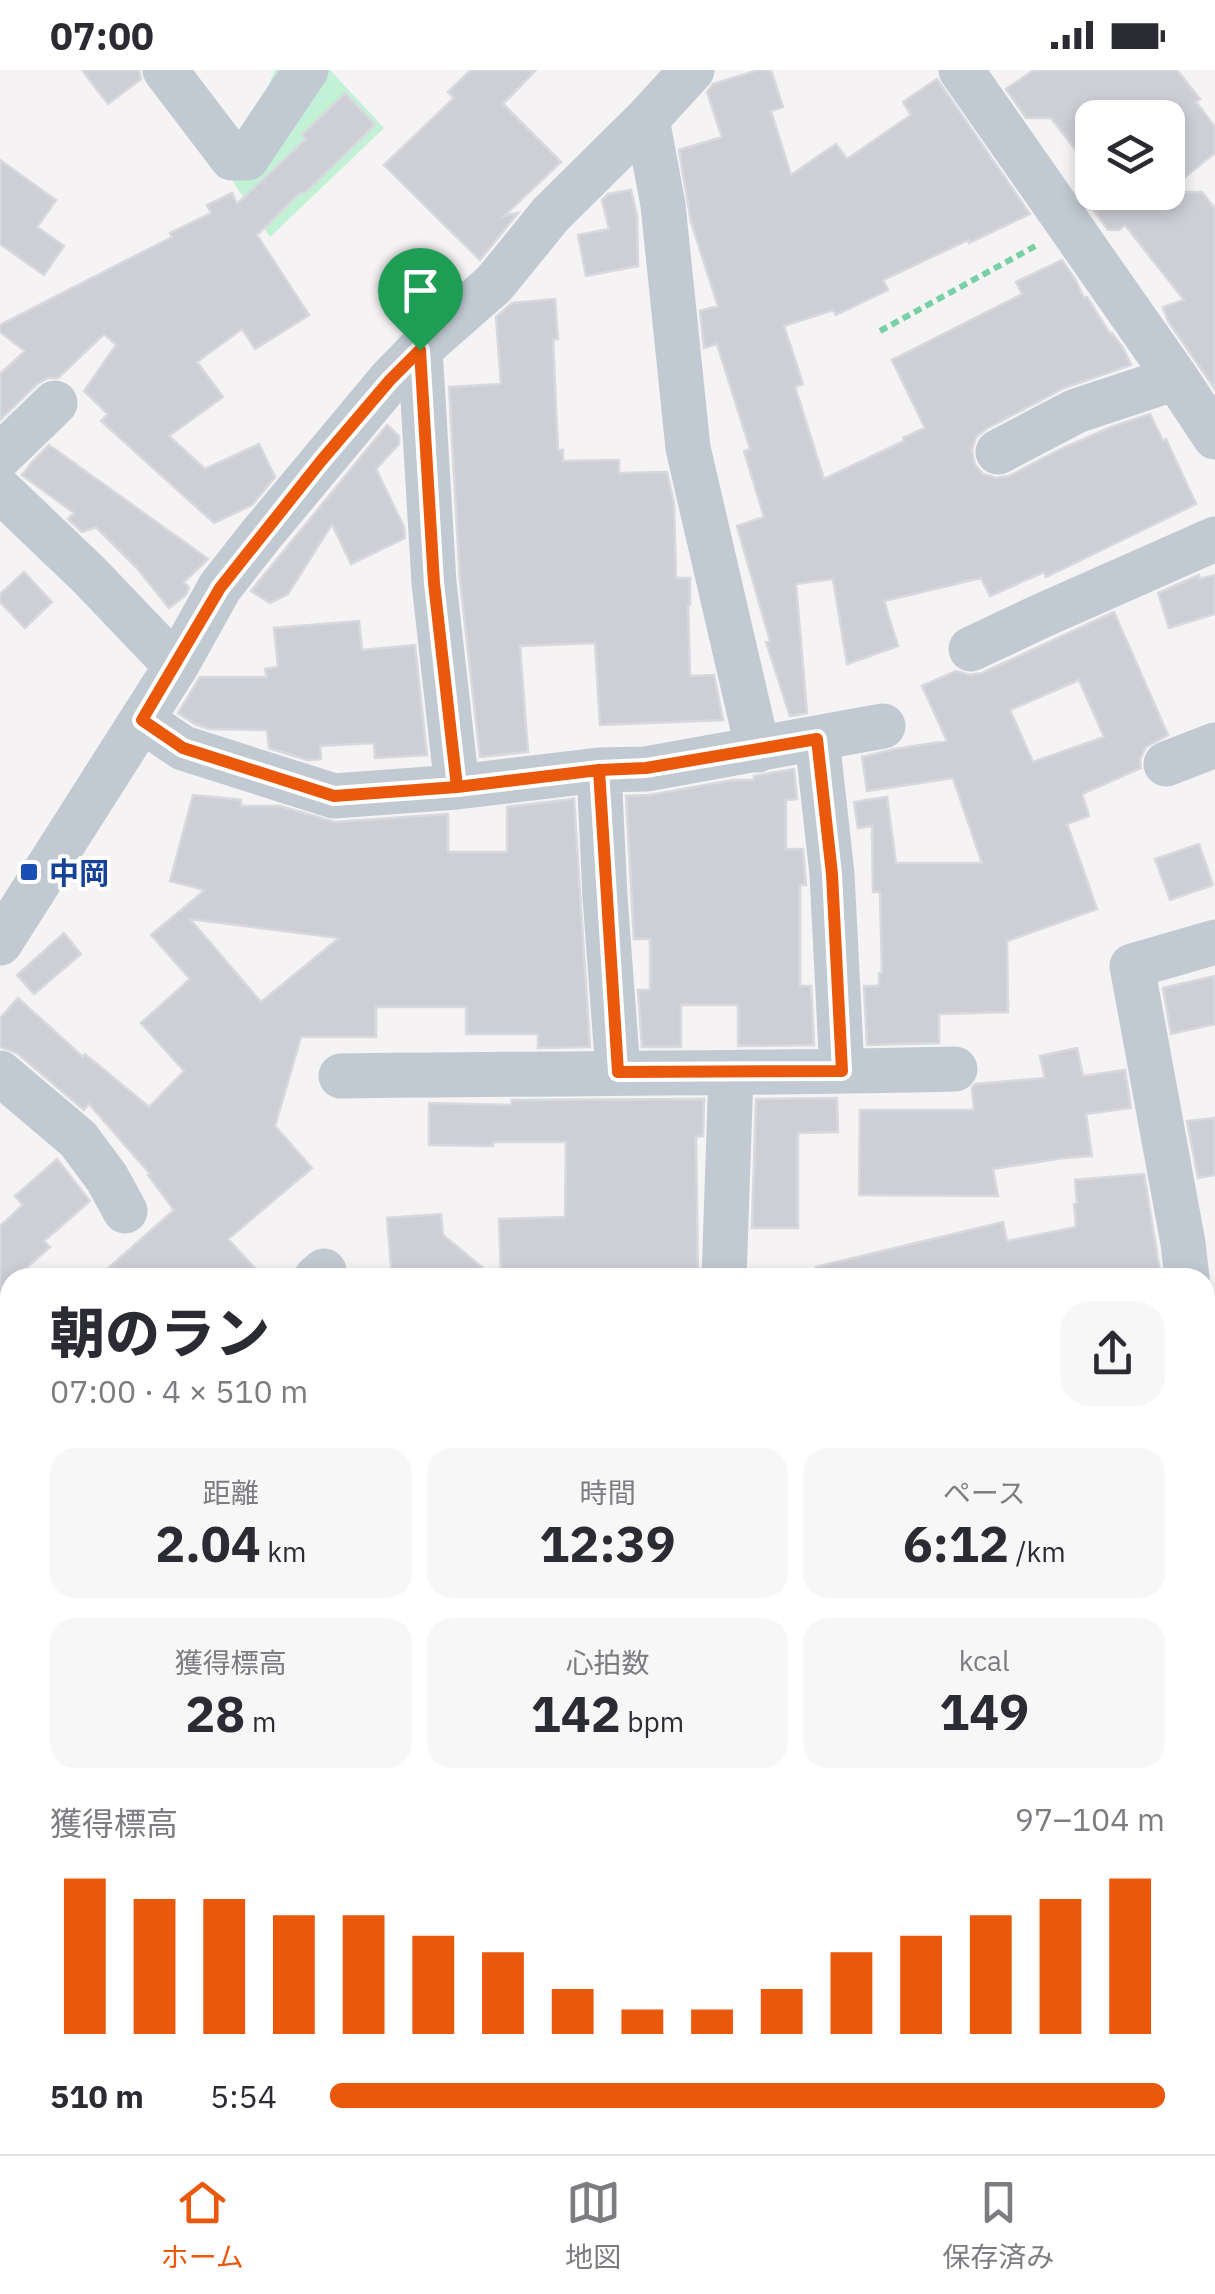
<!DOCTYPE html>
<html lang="ja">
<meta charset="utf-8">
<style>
body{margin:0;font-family:"IBM Plex Sans","Noto Sans JP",sans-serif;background:#f7f7f7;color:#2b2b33;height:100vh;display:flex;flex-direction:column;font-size:38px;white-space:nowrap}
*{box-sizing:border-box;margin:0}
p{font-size:32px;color:#7c7c81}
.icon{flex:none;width:55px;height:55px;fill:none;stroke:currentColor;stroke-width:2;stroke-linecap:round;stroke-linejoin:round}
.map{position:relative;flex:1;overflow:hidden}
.sheet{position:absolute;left:0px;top:1198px;width:1215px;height:888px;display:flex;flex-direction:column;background:#fff;border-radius:30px 30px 0 0;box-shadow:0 5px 15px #0003}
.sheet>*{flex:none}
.controls{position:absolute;left:1075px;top:30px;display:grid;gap:20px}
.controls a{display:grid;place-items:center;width:110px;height:110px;border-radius:20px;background:#fff;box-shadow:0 5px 15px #0003;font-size:50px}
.pin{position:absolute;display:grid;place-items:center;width:85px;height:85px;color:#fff;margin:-102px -42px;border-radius:50% 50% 50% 0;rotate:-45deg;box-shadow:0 0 10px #0007}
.pin .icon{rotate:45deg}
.round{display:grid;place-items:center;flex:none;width:105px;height:105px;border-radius:30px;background:#f7f7f7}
.head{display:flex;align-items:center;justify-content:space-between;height:170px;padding:0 50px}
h1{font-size:55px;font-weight:800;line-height:75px}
.stats{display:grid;grid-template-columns:repeat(3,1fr);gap:15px;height:170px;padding:10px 50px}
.stats div{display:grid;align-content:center;border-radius:25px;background:#f7f7f7;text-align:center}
.stats b{font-size:50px;font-weight:800}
.stats small{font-size:28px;font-weight:400}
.stats p{font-size:28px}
.chart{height:280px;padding:20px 50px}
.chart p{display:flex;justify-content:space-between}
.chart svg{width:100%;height:180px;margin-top:10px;stroke:#ea580c;stroke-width:6}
ul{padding:0 50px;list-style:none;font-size:32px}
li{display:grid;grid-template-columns:160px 120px 1fr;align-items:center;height:75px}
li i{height:25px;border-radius:12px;background:#ea580c}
.status{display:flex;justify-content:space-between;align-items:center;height:70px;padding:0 50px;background:#fff;direction:ltr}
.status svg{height:28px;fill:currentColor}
.dock{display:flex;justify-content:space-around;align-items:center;height:140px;border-top:2px solid #e1e1e2;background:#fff;font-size:28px;color:#7c7c81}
.dock a{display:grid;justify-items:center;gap:5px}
.dock .on{color:#ea580c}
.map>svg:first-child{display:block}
.green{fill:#c3f1d5}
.building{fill:#cdcfd5;stroke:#d7d9de;stroke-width:2.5;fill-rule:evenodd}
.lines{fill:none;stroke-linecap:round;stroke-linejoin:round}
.path{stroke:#7ad0a6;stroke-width:6;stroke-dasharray:8 5;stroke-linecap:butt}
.minor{stroke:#c1cad2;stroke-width:45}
.route-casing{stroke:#fff;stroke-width:20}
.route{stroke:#ea580c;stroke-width:12}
.transit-dot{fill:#1a4fb4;stroke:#fff;stroke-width:4}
.labels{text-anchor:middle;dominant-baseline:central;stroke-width:8;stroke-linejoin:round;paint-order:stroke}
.transit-label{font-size:30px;font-weight:bold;fill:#164399;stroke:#fff;text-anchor:start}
</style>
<div class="status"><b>07:00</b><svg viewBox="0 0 49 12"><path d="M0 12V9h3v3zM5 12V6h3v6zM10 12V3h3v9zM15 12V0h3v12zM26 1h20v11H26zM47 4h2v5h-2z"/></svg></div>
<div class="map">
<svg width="1215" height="2084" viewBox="0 0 1215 2084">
<rect width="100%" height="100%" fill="#f5f3f3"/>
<path class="green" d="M 275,0 L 330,0 L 384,58 L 270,167 L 229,106 Z
M 93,2075 L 552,2075 L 543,2084 L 103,2084 Z"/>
<path class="building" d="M 82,0 L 139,0 L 141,9 L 108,34 Z
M 471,0 L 536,0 L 503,34 L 561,92 L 504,146 L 518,143 L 480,190 L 384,95 L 454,28 L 448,22 Z
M 758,0 L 771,0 L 783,37 L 771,41 L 791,105 L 836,74 L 847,89 L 911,45 L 903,32 L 937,9 L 1030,144 L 969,173 L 968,170 L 883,210 L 888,220 L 836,245 L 833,240 L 784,256 L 803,314 L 795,317 L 824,409 L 904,371 L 903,368 L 925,358 L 892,290 L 1022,224 L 1016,212 L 1062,190 L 1075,209 L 1084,228 L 1087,227 L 1110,264 L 1112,263 L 1123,278 L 1131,295 L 1064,318 L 986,359 L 976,367 L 972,380 L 975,395 L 983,404 L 996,408 L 1009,406 L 1059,380 L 1111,357 L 1150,344 L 1163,371 L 1166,369 L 1196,434 L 1046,507 L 1044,502 L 990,526 L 981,508 L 884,531 L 898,576 L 847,594 L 833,509 L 796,514 L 807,643 L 790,646 L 766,572 L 770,571 L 737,456 L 764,447 L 744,381 L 750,379 L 717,274 L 704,278 L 700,241 L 718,236 L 691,152 L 679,80 L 722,67 L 707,22 L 713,14 Z
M 1034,0 L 1177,0 L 1200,29 L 1196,32 L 1215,57 L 1215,83 L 1168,121 L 1168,48 L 1092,48 L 1092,101 L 1051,48 L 1026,48 L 1006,19 Z
M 345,23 L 375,55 L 304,124 L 301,122 L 257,165 L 309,245 L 255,279 L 242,259 L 197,292 L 223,327 L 169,366 L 205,399 L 259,374 L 275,407 L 252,435 L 214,453 L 101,351 L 108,344 L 84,321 L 116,275 L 104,264 L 58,308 L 48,308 L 37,314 L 0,350 L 0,304 L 25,281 L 0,262 L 0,255 L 172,167 L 170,163 L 211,143 L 207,135 L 232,123 L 237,134 L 306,69 L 302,65 Z
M 0,90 L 56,130 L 37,157 L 64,176 L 44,205 L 0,174 Z
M 631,120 L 637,146 L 638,196 L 586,206 L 578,165 L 609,159 L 602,130 L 608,124 Z
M 1115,122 L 1202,122 L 1215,139 L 1215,319 L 1168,251 L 1163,237 L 1184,230 L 1125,155 L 1119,160 L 1108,160 L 1093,139 Z
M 555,229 L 558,269 L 553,270 L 558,380 L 563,380 L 563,391 L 619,390 L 619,403 L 667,402 L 674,434 L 676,508 L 690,508 L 690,535 L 688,535 L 690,606 L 714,605 L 723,650 L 600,655 L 595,573 L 520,576 L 528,682 L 480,687 L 460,511 L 449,317 L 501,314 L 496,247 L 512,233 Z
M 387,355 L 399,366 L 399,374 L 376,399 L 404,457 L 405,468 L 351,494 L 332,454 L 288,524 L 270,533 L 251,521 Z
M 49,375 L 208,489 L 184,512 L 189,518 L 185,526 L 169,538 L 136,497 L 96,457 L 82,462 L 68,449 L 74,443 L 22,405 L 33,391 Z
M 24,502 L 52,532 L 25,558 L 0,532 L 0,524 Z
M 1199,505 L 1200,509 L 1215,505 L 1215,544 L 1169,558 L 1158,523 Z
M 1114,542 L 1168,665 L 1146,677 L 1140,689 L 1141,698 L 1082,724 L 1089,746 L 1067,754 L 1097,839 L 1007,871 L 1008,942 L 939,944 L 939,973 L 867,975 L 864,916 L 879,916 L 879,903 L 882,903 L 880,822 L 873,822 L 872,756 L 858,758 L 854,732 L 887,727 L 896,793 L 982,793 L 953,708 L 867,721 L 862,687 L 895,679 L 947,671 L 922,616 L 956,601 L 970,605 L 982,603 ZM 1079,610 L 1104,667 L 1033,692 L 1010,640 Z
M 359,551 L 362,580 L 415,575 L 427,685 L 375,688 L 374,673 L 320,676 L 321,689 L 307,690 L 269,678 L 267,660 L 209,659 L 195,654 L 178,643 L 200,607 L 267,607 L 265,599 L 278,597 L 274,558 Z
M 794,699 L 797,729 L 786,730 L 786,779 L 803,779 L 806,815 L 800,815 L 800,916 L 811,916 L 814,975 L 738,976 L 738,935 L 681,935 L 681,977 L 642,977 L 638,920 L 650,920 L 650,869 L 634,869 L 626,726 L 650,725 L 733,710 L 754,710 L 754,706 Z
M 193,725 L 241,730 L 241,736 L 280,736 L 335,752 L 448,744 L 448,782 L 507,782 L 507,737 L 574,729 L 590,977 L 538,978 L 538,964 L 466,964 L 466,937 L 376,937 L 376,967 L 301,967 L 275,1056 L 312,1098 L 228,1169 L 264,1208 L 97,1208 L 174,1140 L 148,1105 L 150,1104 L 89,1034 L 84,1040 L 17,983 L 0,977 L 0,948 L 18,928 L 83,987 L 85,984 L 149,1037 L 184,1001 L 141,953 L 190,909 L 151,865 L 205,820 L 170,811 ZM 190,849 L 339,868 L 261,932 Z
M 1199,774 L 1213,815 L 1170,830 L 1155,789 Z
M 64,863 L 81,884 L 34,924 L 17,905 Z
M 1215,906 L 1215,954 L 1171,964 L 1163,918 Z
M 1077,978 L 1083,1006 L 1125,1000 L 1131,1038 L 1086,1044 L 1092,1086 L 1063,1088 L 993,1099 L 998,1126 L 859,1125 L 860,1040 L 974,1040 L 972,1018 L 975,1014 L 1045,1008 L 1040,986 Z
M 837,1028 L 838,1062 L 798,1063 L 798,1158 L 752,1158 L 756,1029 Z
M 704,1029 L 703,1066 L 696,1067 L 698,1208 L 501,1208 L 499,1149 L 565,1147 L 566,1072 L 493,1072 L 493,1076 L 429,1075 L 429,1033 L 511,1035 L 512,1030 Z
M 1215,1048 L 1215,1105 L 1198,1108 L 1187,1051 Z
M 57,1089 L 90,1131 L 44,1171 L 50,1177 L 15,1208 L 10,1208 L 10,1212 L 0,1221 L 0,1156 L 23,1135 L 15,1126 Z
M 1144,1104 L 1161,1208 L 817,1208 L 816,1197 L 1003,1152 L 1007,1171 L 1076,1157 L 1074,1134 L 1077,1133 L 1075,1110 Z
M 441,1144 L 443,1165 L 495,1208 L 392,1208 L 387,1148 Z"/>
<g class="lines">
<path class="path" d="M 880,261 L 1039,174"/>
<path class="minor" d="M 165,0 L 232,88 L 247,88 L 306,0
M 961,0 L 1176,308 L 1215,367
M 647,49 L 663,135 L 688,378 L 758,680
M 420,279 L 434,513 L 457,717
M 998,382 L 1076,341 L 1176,308
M 0,386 L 55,333
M 0,420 L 89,505 L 176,596
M 971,579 L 1041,546 L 1215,469
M 142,650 L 183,678 L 334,726 L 457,717 L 599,700 L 646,699 L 883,656
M 817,669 L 832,804 L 842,1001
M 1166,694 L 1215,675
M 599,700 L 605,827 L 618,1002
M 0,873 L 176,596 L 220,517 L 260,466 L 390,310 L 420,279 L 494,214 L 551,144 L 647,49 L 692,0
M 0,1003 L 78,1069 L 107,1108 L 125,1141
M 341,1006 C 546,1003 750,1004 955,999
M 316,1208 L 324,1201
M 724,1208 L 731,1004
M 1187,1208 L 1183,1173 L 1132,896 L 1215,872
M 0,1255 L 10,1266
M 1205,1341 L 1215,1415
M 1205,1674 L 1215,1672
M 1205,1915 L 1215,1910
M 1205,2030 L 1215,2048
M 0,2036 L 10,2026
M 730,2075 L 736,2084
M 563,2084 L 572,2075
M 1175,2084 L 1188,2075"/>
</g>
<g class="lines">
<g class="route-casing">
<path id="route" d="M 420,280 L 434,513 L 457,717 L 599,700 L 618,1002 L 842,1001 L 832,804 L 817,669 L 646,698 L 599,700 L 457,717 L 334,726 L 183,678 L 142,650 L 220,518 L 321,391 L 390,310 L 420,280"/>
</g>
<use href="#route" class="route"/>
</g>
<rect class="transit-dot" x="19" y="792" width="20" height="20" rx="5"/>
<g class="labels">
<g class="transit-label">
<text x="49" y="802">中岡</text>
</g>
</g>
</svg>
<div class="controls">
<a><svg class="icon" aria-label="layers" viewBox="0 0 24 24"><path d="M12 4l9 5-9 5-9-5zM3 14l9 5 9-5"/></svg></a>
</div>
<div class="pin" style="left:420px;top:280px;background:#1e9e55"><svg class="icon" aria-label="arrive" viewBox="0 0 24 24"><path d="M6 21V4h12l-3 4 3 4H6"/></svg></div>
<section class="sheet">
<div class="head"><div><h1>朝のラン</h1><p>07:00 · 4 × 510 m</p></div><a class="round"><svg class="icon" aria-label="share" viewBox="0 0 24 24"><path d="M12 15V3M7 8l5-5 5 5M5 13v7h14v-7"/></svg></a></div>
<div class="stats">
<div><p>距離</p><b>2.04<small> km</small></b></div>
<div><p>時間</p><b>12:39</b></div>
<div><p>ペース</p><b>6:12<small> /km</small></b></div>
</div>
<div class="stats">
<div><p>獲得標高</p><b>28<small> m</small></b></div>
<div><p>心拍数</p><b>142<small> bpm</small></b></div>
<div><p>kcal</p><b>149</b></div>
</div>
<div class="chart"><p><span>獲得標高</span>97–104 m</p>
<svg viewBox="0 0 160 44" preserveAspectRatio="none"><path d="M5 44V6M15 44V11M25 44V11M35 44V15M45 44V15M55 44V20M65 44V24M75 44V33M85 44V38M95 44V38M105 44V33M115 44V24M125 44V20M135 44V15M145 44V11M155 44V6"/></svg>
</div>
<ul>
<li><b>510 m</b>5:54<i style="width:100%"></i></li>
</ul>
</section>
</div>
<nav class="dock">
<a class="on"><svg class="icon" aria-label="home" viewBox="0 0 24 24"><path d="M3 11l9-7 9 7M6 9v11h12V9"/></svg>ホーム</a>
<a><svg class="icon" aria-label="map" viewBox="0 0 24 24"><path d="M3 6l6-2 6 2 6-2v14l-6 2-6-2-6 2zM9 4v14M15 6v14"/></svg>地図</a>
<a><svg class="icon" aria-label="saved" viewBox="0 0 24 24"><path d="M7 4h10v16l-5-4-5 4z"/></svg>保存済み</a>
</nav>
